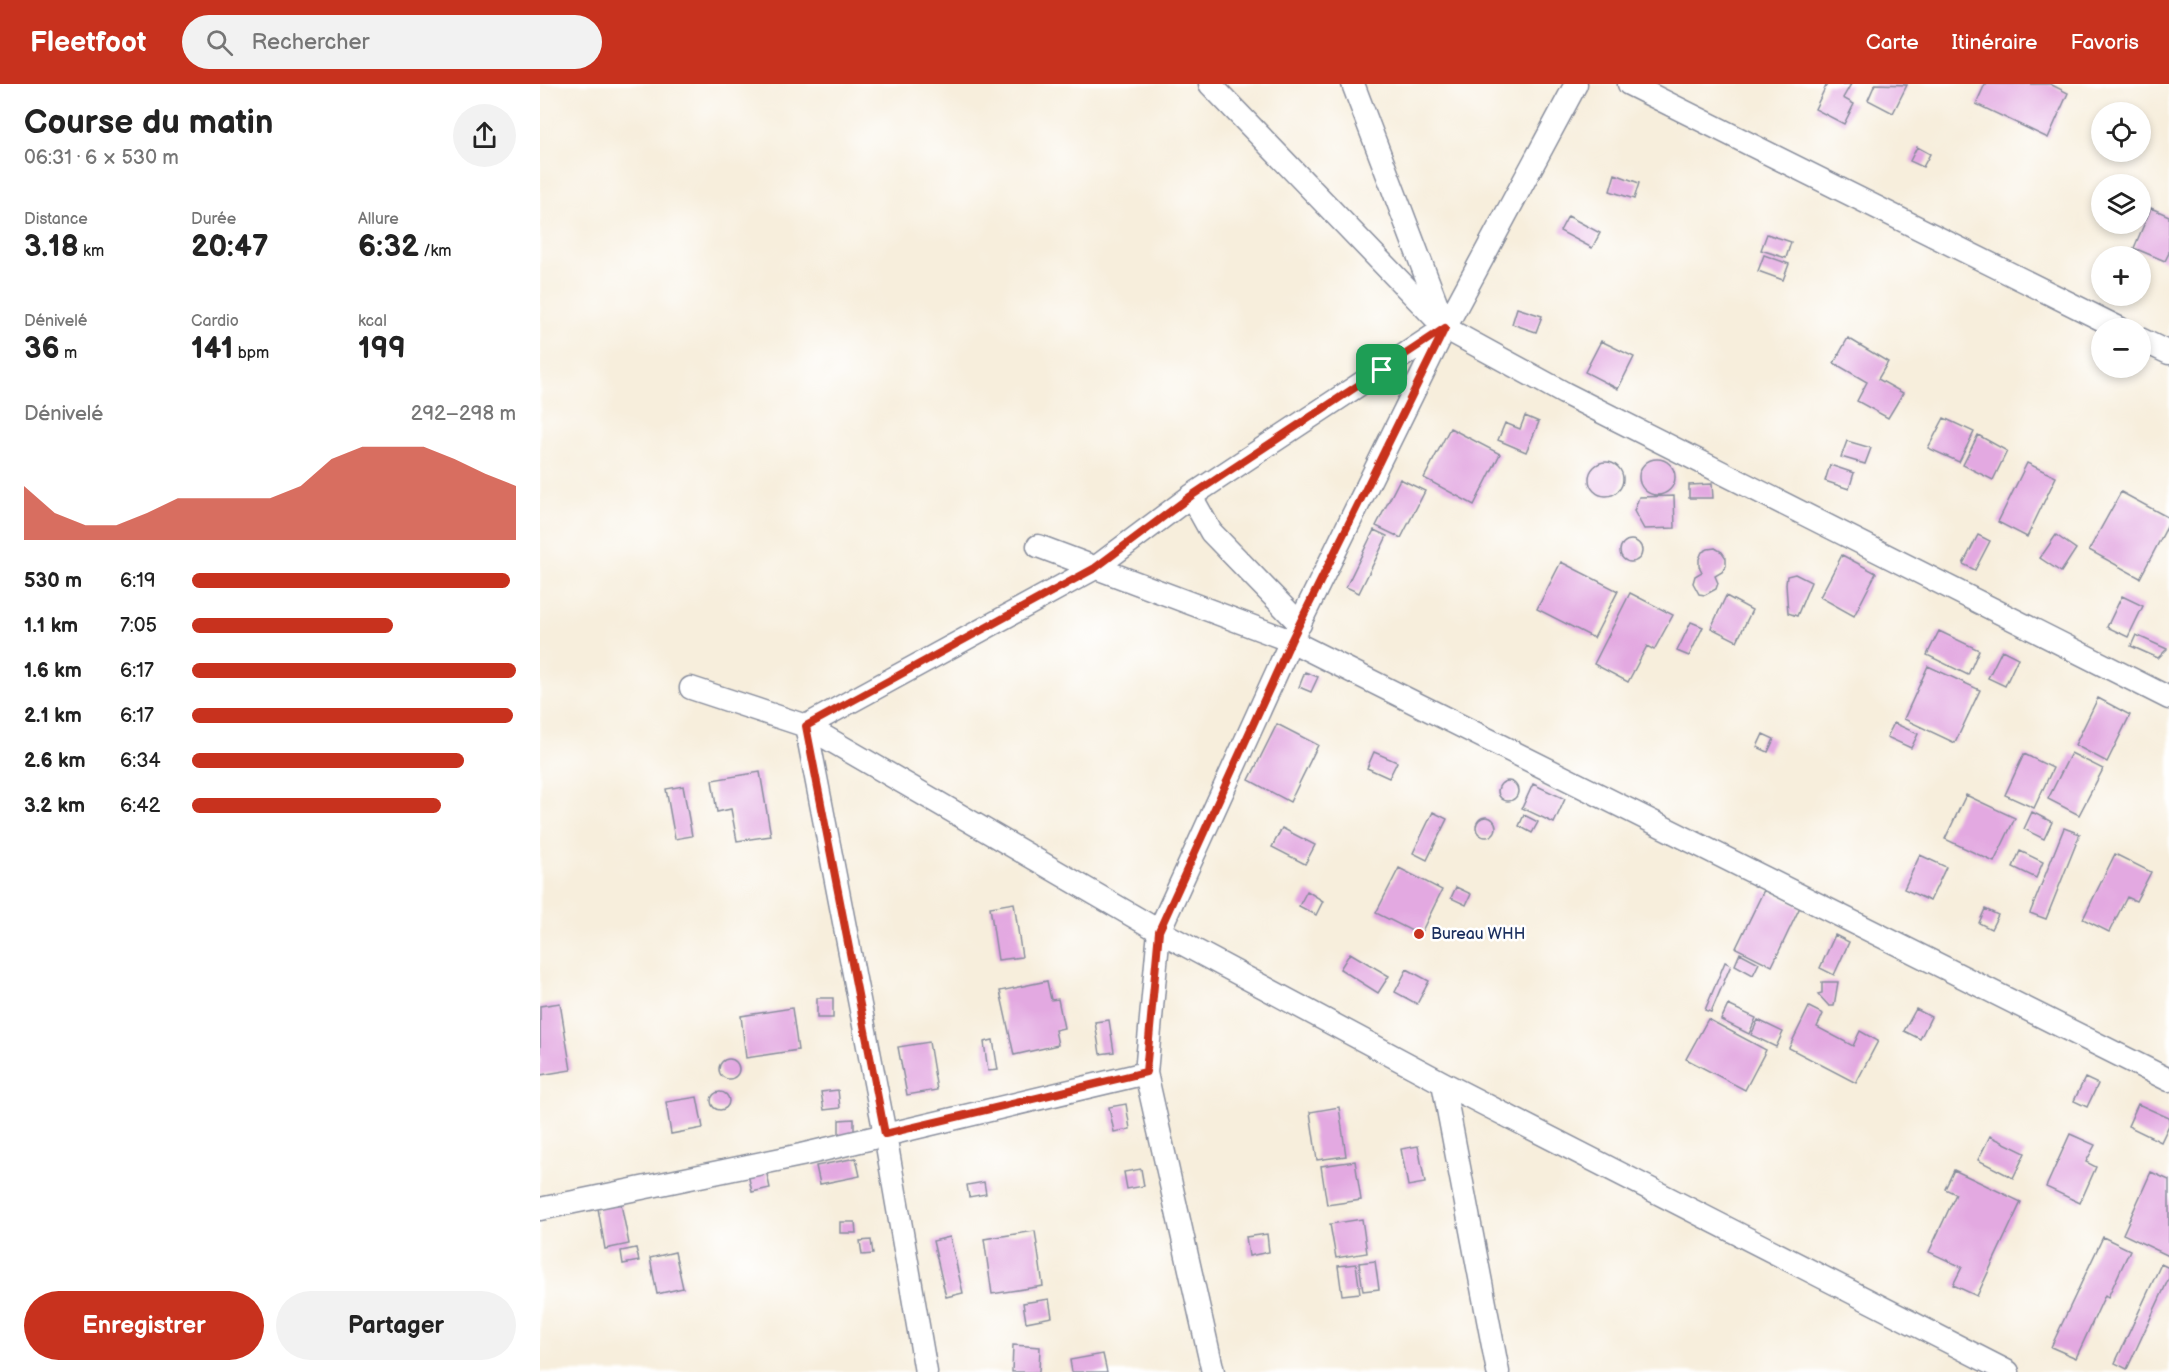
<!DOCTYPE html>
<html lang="fr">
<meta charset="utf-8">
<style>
body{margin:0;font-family:"Balsamiq Sans",sans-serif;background:#f2f2f2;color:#222;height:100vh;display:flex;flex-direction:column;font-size:22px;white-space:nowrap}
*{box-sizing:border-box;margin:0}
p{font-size:20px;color:#767676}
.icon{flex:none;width:33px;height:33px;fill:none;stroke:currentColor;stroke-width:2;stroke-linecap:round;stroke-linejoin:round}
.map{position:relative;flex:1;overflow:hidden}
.side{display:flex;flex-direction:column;background:#fff;width:540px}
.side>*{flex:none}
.controls{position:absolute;left:1551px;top:18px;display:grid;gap:12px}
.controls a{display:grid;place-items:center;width:60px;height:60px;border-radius:50%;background:#fff;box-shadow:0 3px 9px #0003;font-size:30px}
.pin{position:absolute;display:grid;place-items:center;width:51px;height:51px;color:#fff;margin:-26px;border-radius:12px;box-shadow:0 3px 9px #0006}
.round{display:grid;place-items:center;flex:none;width:63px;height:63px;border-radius:32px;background:#f2f2f2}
.overview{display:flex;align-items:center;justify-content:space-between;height:102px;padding:0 24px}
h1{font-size:33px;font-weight:600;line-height:45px}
.figures{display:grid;grid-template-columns:repeat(3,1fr);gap:9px;height:102px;padding:6px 24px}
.figures div{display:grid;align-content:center}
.figures b{font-size:30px;font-weight:600}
.figures small{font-size:16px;font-weight:400}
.figures p{font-size:16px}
.chart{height:168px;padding:12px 24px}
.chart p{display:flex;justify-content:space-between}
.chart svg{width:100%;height:108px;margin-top:6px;fill:#c8321e;opacity:.7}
.button{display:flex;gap:12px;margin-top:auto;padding:12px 24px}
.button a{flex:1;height:69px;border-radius:36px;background:#c8321e;color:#fff;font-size:24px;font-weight:600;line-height:69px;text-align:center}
.button a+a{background:#f2f2f2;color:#222}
ul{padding:0 24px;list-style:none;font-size:20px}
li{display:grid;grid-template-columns:96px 72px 1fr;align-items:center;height:45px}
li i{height:15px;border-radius:8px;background:#c8321e}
header{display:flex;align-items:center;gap:36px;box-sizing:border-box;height:84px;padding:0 30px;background:#c8321e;color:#fff}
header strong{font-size:28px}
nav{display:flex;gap:33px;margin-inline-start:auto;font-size:21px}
.search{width:420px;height:54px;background:#f2f2f2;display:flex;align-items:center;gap:15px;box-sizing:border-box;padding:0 21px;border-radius:33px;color:#767676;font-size:22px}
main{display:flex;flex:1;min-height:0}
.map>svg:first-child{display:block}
.building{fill:#e3a9e1}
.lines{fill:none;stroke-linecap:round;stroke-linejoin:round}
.minor-casing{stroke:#898e9d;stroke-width:25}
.minor{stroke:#fff;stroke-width:22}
.route-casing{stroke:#fff;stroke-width:12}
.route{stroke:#c8321e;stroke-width:8}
.poi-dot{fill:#c8321e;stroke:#fff;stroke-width:2}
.labels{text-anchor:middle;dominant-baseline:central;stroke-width:5;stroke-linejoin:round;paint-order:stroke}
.poi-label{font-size:16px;fill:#1b2f5e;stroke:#fff;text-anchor:start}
</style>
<header>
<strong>Fleetfoot</strong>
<div class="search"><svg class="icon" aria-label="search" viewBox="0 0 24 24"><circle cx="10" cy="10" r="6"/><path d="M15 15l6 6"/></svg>Rechercher</div>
<nav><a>Carte</a><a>Itinéraire</a><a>Favoris</a></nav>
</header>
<main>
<section class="side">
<div class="overview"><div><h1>Course du matin</h1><p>06:31 · 6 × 530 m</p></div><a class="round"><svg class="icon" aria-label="share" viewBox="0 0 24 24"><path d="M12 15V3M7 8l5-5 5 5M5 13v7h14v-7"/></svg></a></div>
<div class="figures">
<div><p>Distance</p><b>3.18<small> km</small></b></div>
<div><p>Durée</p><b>20:47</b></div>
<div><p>Allure</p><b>6:32<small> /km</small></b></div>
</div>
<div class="figures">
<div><p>Dénivelé</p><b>36<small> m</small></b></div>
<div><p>Cardio</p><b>141<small> bpm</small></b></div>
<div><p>kcal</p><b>199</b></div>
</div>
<div class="chart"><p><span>Dénivelé</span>292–298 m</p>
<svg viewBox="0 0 160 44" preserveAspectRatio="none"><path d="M0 44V22L10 33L20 38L30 38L40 33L50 27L60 27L70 27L80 27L90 22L100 11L110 6L120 6L130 6L140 11L150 17L160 22V44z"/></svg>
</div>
<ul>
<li><b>530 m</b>6:19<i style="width:98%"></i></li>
<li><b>1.1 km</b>7:05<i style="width:62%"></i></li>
<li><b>1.6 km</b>6:17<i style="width:100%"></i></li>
<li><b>2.1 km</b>6:17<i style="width:99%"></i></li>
<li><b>2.6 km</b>6:34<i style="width:84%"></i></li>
<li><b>3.2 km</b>6:42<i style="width:77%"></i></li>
</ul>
<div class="button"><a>Enregistrer</a><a>Partager</a></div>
</section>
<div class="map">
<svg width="1629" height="1288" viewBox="0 0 1629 1288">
<rect width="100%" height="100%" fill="#fff"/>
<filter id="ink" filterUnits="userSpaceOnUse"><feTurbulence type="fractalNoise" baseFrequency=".0167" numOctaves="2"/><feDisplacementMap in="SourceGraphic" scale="12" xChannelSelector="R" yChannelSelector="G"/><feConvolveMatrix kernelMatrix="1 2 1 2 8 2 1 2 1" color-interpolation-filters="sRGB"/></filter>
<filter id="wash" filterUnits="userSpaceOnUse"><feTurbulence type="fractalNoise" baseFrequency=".008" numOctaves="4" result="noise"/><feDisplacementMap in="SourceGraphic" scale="24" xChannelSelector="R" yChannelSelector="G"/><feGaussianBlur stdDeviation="1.35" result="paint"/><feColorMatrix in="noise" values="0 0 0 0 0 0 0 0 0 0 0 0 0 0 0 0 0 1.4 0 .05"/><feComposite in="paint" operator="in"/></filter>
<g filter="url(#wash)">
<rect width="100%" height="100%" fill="#f7eedc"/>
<g id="blocks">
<path class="building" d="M 1287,0 L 1311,0 L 1303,14 L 1314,20 L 1304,40 L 1275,25 Z
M 1335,0 L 1367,1 L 1353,29 L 1328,16 Z
M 1445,0 L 1510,0 L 1528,9 L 1508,54 L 1436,20 Z
M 1377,63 L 1390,70 L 1383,83 L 1370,77 Z
M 1075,90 L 1099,99 L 1094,115 L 1070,107 Z
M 1611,124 L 1629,132 L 1629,169 L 1625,177 L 1594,164 Z
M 1028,132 L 1060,149 L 1052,164 L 1020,147 Z
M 1227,150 L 1251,158 L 1246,174 L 1221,166 Z
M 1224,171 L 1249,180 L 1243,196 L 1218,187 Z
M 977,224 L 1002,232 L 996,248 L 972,240 Z
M 1308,254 L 1348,278 L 1338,295 L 1363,309 L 1348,334 L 1317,317 L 1327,298 L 1294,279 Z
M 1061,257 L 1094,273 L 1078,305 L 1045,288 Z
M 985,332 L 999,338 L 986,368 L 958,356 L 965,339 L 980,345 Z
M 1404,334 L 1434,348 L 1419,378 L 1388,364 Z
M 910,344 L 960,370 L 934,421 L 884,394 Z
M 1438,351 L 1467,367 L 1453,396 L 1423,381 Z
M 1307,357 L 1331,364 L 1325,380 L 1301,373 Z
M1099 393a18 18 0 1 1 36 0a18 18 0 1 1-36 0Z
M1049 395a17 17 0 1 1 34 0a17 17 0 1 1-34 0Z
M 1487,379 L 1516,393 L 1487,453 L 1458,438 Z
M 1290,381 L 1314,389 L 1309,405 L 1285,397 Z
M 860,395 L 885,407 L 861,454 L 836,442 Z
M 1172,400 L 1173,414 L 1149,414 L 1149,401 Z
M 1581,408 L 1629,434 L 1629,439 L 1600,494 L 1549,466 Z
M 1134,412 L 1135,444 L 1104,445 L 1094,427 L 1099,413 Z
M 834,446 L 847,452 L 819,509 L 806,503 Z
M 1438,451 L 1450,457 L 1435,486 L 1423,480 Z
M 1516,451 L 1536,465 L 1521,488 L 1500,474 Z
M1080 467a11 11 0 1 1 22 0a11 11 0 1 1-22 0Z
M 1175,464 L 1182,468 L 1186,474 L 1186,482 L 1182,488 L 1175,492 L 1178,499 L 1176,505 L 1165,511 L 1159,510 L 1153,499 L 1155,492 L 1162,488 L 1159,482 L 1159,475 L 1162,468 L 1168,465 Z
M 1302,471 L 1336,489 L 1314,532 L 1280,513 Z
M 1021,478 L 1078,507 L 1054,554 L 997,525 Z
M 1255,490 L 1271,498 L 1257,532 L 1248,529 L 1246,500 L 1247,492 Z
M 1090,509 L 1133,531 L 1114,566 L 1107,562 L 1088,598 L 1054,580 Z
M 1186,512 L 1212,526 L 1197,557 L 1171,544 Z
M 1582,512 L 1603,522 L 1588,553 L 1567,543 Z
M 1151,538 L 1163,543 L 1149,572 L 1137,567 Z
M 1399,547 L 1439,566 L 1428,591 L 1387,571 Z
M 1596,551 L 1627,565 L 1618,574 L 1591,562 Z
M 1462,566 L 1478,574 L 1465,602 L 1448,594 Z
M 1388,582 L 1440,606 L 1415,659 L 1364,635 Z
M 765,588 L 778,593 L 771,608 L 759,603 Z
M 1558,614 L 1590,631 L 1567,678 L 1535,661 Z
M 1354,639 L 1378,650 L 1371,664 L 1347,653 Z
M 737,640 L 778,661 L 750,718 L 709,696 Z
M 1223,650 L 1234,655 L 1228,668 L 1217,663 Z
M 834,668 L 857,678 L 849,694 L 827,684 Z
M 1531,669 L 1563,685 L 1539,731 L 1508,715 Z
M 1484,670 L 1513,684 L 1494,724 L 1465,711 Z
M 220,688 L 231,752 L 197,757 L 191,725 L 177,728 L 172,696 Z
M958 707a10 10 0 1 1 20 0a10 10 0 1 1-20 0Z
M 993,700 L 1025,715 L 1014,739 L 982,724 Z
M 143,702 L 152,752 L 135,755 L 126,705 Z
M 1426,711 L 1475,734 L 1454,778 L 1405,755 Z
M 893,728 L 907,735 L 887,776 L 873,769 Z
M 1492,728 L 1512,738 L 1504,755 L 1484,745 Z
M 984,731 L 998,738 L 992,749 L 979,742 Z
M936 743a10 10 0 1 1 20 0a10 10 0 1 1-20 0Z
M 742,744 L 775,761 L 765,780 L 732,763 Z
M 1524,744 L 1540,750 L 1506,835 L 1490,829 Z
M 1480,767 L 1503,778 L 1496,794 L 1473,783 Z
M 1575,770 L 1611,788 L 1596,817 L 1587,813 L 1569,848 L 1543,835 Z
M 1380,771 L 1406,783 L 1390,817 L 1364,805 Z
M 859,784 L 902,806 L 880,851 L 836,829 Z
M 916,803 L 931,810 L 926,821 L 911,814 Z
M 1224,806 L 1260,823 L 1232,882 L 1196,864 Z
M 767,807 L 783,817 L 776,831 L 759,822 Z
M 474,819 L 482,873 L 458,876 L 450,823 Z
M 1445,825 L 1458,831 L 1451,845 L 1439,839 Z
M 1295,851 L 1309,858 L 1294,891 L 1280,884 Z
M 810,869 L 849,892 L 838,909 L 800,885 Z
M 1200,869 L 1219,879 L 1213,891 L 1195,881 Z
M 1185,878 L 1191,881 L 1171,928 L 1165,926 Z
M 867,885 L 889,897 L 877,920 L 855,908 Z
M 507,897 L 511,916 L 518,915 L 524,944 L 515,946 L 518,961 L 474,971 L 460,907 Z
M 1282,898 L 1298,898 L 1294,922 L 1289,922 L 1278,910 L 1282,909 Z
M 277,914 L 293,914 L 293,934 L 277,934 Z
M 20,919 L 31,986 L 0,991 L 0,922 Z
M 1188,921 L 1216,934 L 1209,950 L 1181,936 Z
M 1269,923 L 1283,930 L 1277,943 L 1313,962 L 1320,947 L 1338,957 L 1316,999 L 1249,964 Z
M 252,924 L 258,966 L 206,974 L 201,932 Z
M 1376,925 L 1391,933 L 1380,955 L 1364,947 Z
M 1168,935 L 1226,966 L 1205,1006 L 1146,975 Z
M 569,936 L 574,968 L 560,970 L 555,938 Z
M 1218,936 L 1243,948 L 1236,963 L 1211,951 Z
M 453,956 L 458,986 L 448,987 L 444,958 Z
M 389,958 L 397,1006 L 367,1011 L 358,963 Z
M179 985a10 10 0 1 1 20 0a10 10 0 1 1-20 0Z
M 1545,994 L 1558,1000 L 1547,1023 L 1534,1017 Z
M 298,1006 L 300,1024 L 284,1026 L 281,1008 Z
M171 1017a9 9 0 1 1 18 0a9 9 0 1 1-18 0Z
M 157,1013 L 163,1044 L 131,1050 L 126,1018 Z
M 586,1020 L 590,1045 L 574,1048 L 569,1023 Z
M 1598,1020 L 1629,1034 L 1629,1041 L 1621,1058 L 1588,1042 Z
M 799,1023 L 806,1072 L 777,1076 L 770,1028 Z
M 314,1035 L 314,1054 L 299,1055 L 299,1036 Z
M 1530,1050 L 1555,1061 L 1546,1078 L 1556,1083 L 1540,1119 L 1506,1103 Z
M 1450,1052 L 1485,1069 L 1473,1094 L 1438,1076 Z
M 878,1062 L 885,1099 L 868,1102 L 861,1065 Z
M 316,1074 L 320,1092 L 280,1100 L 276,1082 Z
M 815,1077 L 821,1116 L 787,1121 L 781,1082 Z
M 601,1085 L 604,1102 L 587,1105 L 584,1088 Z
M 226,1086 L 230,1104 L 212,1108 L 208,1090 Z
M 1414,1086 L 1481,1118 L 1437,1212 L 1413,1201 L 1422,1183 L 1389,1168 L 1416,1110 L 1405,1105 Z
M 1611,1088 L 1629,1096 L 1629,1172 L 1583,1150 Z
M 444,1098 L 446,1110 L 429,1113 L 427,1101 Z
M 81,1120 L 89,1160 L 65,1165 L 58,1124 Z
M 822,1135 L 827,1169 L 796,1174 L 790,1140 Z
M 300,1138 L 315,1138 L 316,1149 L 300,1149 Z
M 495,1147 L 503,1202 L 452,1210 L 444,1155 Z
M 727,1150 L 729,1168 L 709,1172 L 706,1153 Z
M 410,1153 L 423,1209 L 406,1213 L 393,1157 Z
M 1563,1153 L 1590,1166 L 1568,1213 L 1565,1211 L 1536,1274 L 1511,1263 Z
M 331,1156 L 333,1170 L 322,1171 L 320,1157 Z
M 96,1164 L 99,1177 L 83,1180 L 81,1167 Z
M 135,1168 L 143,1204 L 117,1210 L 110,1174 Z
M 835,1177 L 839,1205 L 823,1207 L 819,1179 Z
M 816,1180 L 820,1209 L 802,1211 L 798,1182 Z
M 1621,1180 L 1629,1184 L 1629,1194 L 1587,1285 L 1575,1279 Z
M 509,1215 L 512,1233 L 486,1238 L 483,1219 Z
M 473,1261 L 500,1263 L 499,1288 L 472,1288 Z
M 563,1270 L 567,1288 L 532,1288 L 530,1276 Z"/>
</g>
</g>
<g filter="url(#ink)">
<use href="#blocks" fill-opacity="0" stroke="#898e9d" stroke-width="1.5"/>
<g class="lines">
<g class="minor-casing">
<path id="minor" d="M 670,0 L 905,244 L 1024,309 L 1629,614
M 813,0 L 902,234
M 1089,0 L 1579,244
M 1600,255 L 1629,269
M 651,412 L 671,448 L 760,540
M 498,462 L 751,557 L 1629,996
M 151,604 L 266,642 L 619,847 L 903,999 L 1468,1288
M 903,999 L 958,1288
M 0,1125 L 261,1071 L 606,989
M 386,1288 L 345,1050 L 266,642 L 555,484 L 651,412 L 905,244
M 673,1288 L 606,989 L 619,847 L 751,557 L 905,244 L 1036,0"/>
</g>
<use href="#minor" class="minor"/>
</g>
</g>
<g class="lines" filter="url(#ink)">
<g class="route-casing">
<path id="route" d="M 905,244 L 751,557 L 619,847 L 606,988 L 345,1050 L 266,642 L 555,484 L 651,412 Z"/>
</g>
<use href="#route" class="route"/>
</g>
<circle class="poi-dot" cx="879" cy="850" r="6"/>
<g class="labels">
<g class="poi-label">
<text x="891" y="850">Bureau WHH</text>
</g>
</g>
</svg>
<div class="controls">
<a><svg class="icon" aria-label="locate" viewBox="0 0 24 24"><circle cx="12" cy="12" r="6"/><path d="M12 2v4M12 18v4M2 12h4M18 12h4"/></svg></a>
<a><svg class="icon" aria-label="layers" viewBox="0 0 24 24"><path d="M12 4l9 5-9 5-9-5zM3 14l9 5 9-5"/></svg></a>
<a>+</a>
<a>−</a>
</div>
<div class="pin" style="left:842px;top:286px;background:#1e9e55"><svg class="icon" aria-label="arrive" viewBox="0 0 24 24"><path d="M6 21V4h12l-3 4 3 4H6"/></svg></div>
</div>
</main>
